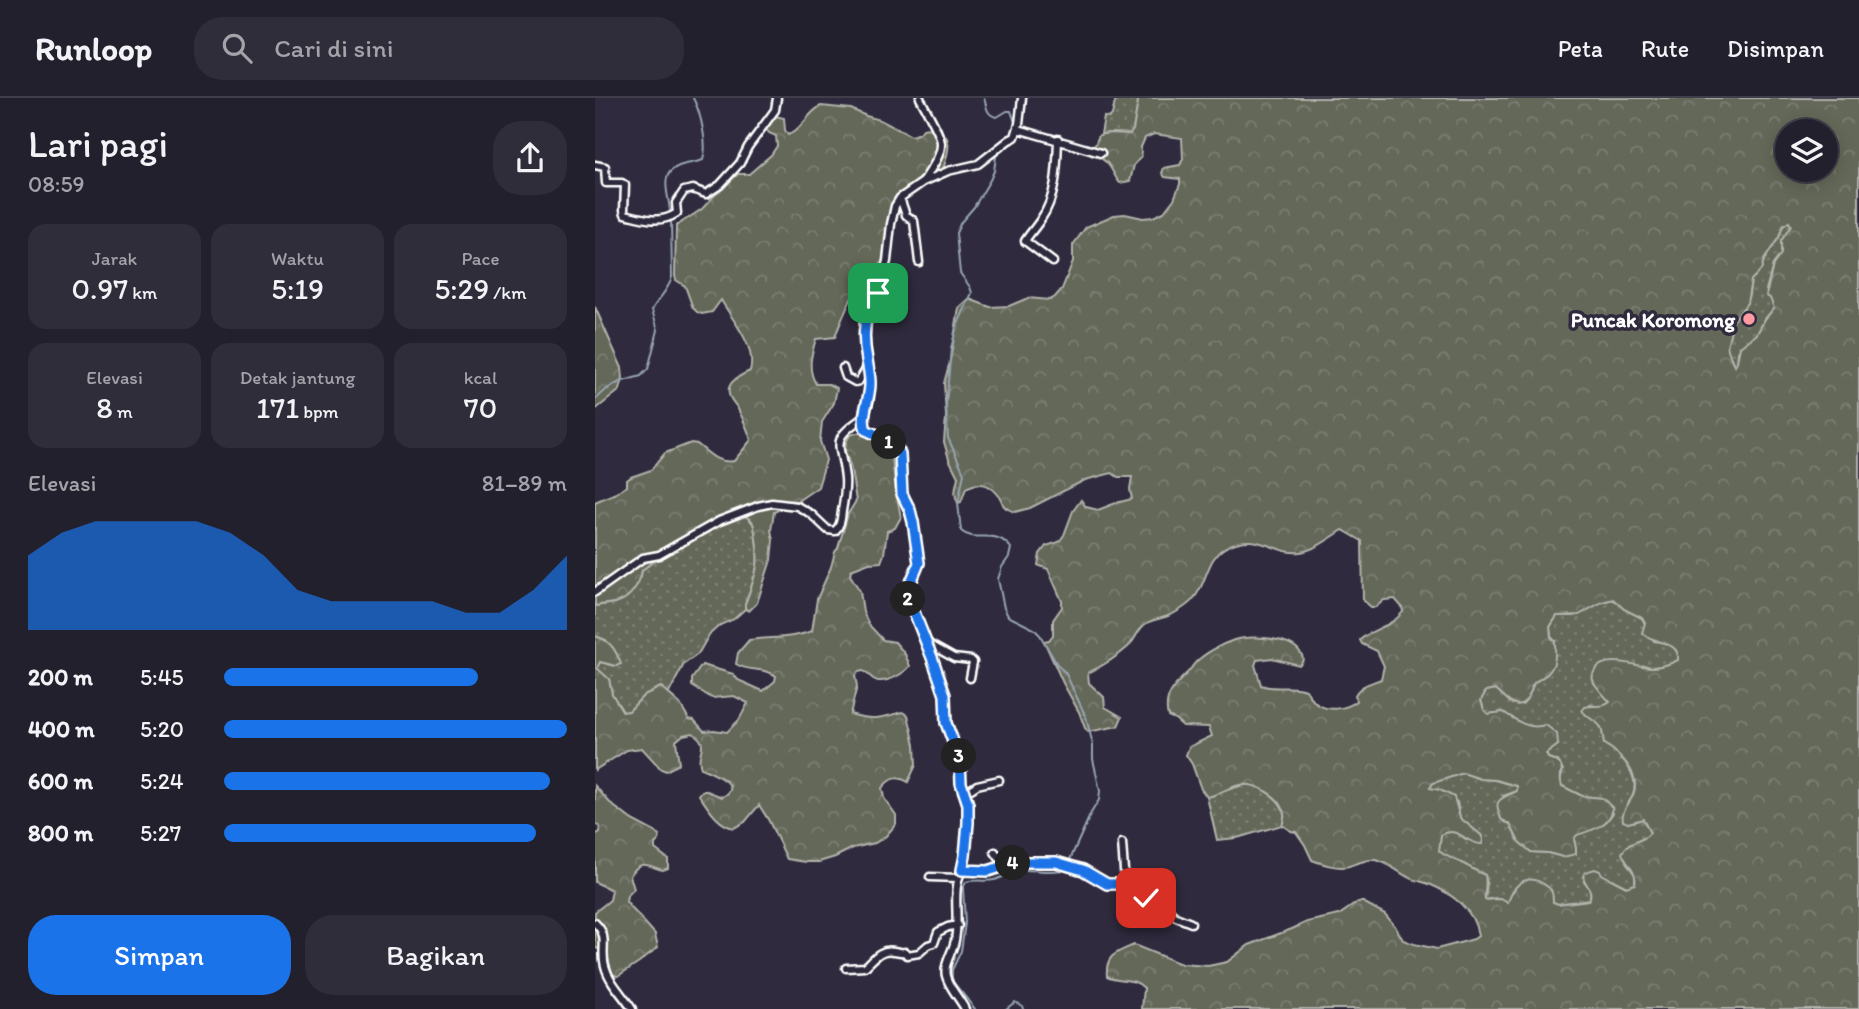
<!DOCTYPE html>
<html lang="id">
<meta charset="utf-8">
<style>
body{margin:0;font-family:Itim,sans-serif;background:#2f2d3a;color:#f1f3f6;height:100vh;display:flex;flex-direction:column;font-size:26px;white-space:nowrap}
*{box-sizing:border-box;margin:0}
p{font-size:23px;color:#a3a3aa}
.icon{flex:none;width:38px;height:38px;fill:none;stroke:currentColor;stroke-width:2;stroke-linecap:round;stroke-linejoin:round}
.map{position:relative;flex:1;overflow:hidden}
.details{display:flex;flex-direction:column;background:#23202e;width:595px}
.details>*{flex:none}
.fabs{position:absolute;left:1180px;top:21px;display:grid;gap:14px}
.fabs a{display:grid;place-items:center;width:63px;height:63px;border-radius:50%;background:#23202e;box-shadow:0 4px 18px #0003,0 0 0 2px #403e4a;font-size:35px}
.pin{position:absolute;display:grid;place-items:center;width:60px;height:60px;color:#fff;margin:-30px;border-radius:14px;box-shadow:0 4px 10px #0006}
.km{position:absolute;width:35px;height:35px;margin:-18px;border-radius:50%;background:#222;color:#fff;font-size:19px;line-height:35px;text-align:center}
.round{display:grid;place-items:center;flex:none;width:74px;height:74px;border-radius:28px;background:#2f2d3a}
.head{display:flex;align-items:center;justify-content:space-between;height:119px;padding:0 28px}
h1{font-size:38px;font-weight:600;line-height:52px}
.figures{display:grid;grid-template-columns:repeat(3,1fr);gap:10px;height:119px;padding:7px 28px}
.figures div{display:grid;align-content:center;border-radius:18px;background:#2f2d3a;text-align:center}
.figures b{font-size:30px;font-weight:600}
.figures small{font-size:19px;font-weight:400}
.figures p{font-size:19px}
.chart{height:196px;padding:14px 28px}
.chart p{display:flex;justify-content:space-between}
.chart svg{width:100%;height:126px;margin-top:7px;fill:#1a73e8;opacity:.7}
.cta{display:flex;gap:14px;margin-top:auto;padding:14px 28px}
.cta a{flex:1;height:80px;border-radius:28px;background:#1a73e8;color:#fff;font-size:28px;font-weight:600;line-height:80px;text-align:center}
.cta a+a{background:#2f2d3a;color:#f1f3f6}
ul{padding:0 28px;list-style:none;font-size:23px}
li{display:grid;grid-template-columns:112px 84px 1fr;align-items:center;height:52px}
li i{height:18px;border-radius:9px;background:#1a73e8}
header{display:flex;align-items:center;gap:42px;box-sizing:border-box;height:98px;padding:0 35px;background:#23202e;border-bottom:2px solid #403e4a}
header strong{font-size:33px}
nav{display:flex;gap:38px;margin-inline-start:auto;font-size:24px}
.search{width:490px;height:63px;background:#2f2d3a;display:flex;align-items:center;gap:18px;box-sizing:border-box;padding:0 24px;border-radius:28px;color:#a3a3aa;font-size:26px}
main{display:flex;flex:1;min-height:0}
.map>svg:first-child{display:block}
.grass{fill:url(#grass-dots);stroke:#b2b3ac;stroke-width:2}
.forest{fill:url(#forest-crowns);stroke:#b2b3ac;stroke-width:2;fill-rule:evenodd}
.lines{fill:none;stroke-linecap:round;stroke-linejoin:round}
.stream{stroke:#97a4b1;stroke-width:2}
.minor-casing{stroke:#fff;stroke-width:11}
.minor{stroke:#2f2a3d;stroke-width:6}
.route-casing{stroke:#fff;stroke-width:14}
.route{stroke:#1a73e8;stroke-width:9}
.poi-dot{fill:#ff9aa2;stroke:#2f2a3d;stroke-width:2.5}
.labels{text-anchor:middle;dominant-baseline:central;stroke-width:7;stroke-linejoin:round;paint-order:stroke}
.poi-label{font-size:21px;font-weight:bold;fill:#fff;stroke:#2f2a3d;text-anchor:end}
</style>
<header>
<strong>Runloop</strong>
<div class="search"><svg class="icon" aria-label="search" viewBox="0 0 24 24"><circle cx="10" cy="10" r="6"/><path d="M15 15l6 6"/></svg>Cari di sini</div>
<nav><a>Peta</a><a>Rute</a><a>Disimpan</a></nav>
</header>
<main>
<section class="details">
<div class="head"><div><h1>Lari pagi</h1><p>08:59</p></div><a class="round"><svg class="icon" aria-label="share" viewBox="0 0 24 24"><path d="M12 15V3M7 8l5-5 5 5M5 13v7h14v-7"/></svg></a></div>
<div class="figures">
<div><p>Jarak</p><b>0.97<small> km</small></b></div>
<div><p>Waktu</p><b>5:19</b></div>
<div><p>Pace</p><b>5:29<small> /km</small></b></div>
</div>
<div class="figures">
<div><p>Elevasi</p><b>8<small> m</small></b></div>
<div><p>Detak jantung</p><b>171<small> bpm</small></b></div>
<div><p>kcal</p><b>70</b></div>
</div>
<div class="chart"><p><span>Elevasi</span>81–89 m</p>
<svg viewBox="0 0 160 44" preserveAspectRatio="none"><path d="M0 44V18L10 10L20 6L30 6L40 6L50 6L60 10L70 18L80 30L90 34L100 34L110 34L120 34L130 38L140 38L150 30L160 18V44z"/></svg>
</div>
<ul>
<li><b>200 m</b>5:45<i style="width:74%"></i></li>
<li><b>400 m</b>5:20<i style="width:100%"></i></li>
<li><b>600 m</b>5:24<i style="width:95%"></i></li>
<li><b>800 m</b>5:27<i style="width:91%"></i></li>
</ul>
<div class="cta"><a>Simpan</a><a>Bagikan</a></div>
</section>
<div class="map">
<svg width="1264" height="911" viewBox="0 0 1264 911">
<defs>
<pattern id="grass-dots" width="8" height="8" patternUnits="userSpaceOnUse" patternTransform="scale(1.75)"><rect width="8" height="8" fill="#646759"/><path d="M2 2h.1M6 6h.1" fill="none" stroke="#7b7e72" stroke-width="1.8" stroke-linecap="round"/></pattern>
<pattern id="forest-crowns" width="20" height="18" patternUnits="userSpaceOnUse" patternTransform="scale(1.75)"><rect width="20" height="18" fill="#646759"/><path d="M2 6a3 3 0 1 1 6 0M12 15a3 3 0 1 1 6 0" fill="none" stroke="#7b7e72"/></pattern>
</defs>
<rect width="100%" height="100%" fill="#2f2a3d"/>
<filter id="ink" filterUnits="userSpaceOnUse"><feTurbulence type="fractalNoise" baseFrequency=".0143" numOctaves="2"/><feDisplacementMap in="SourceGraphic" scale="14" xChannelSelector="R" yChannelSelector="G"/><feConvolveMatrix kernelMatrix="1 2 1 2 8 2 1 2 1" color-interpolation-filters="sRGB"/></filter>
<g filter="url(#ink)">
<path class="grass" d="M 521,0 L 542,0 L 543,4 L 538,32 L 535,36 L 514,35 L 506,36 L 509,19 L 514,20 L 517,17 Z
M 1194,124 L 1196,128 L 1186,143 L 1186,156 L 1178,167 L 1171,192 L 1180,209 L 1170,221 L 1162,236 L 1151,244 L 1143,254 L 1142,264 L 1140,268 L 1133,254 L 1132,248 L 1138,223 L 1149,210 L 1154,197 L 1156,182 L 1166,172 L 1169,162 L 1184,139 L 1188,128 Z
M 150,417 L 157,424 L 159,428 C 166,466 163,471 150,506 L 150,511 L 139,521 L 125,527 L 114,537 L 103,556 L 89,566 L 74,595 L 66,589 L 49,597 L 34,613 L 28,614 L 17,596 L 14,581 L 1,570 L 5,564 L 21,568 L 11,542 L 0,538 L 0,508 L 21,505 L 46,478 L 47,472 C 78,447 113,432 150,417 Z
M 1018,501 L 1029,511 L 1047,520 L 1059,543 C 1071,545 1086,548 1083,563 C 1073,567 1059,572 1049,567 L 999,585 L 1015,603 L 1006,609 L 995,607 L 991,617 C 1007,627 1007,627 1009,646 C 1028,657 1051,684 1033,705 L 1033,725 L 1048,721 L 1055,735 L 1051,739 L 1034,747 L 1031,765 L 1040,776 L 1040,786 L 1032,789 L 1008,777 L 989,783 C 995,790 997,793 994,801 L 963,806 L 958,804 L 956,792 L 913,805 L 900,800 L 890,802 L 892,785 L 890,777 L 848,757 L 844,753 L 846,737 C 856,730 863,735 872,742 L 886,737 L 865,720 L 862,704 L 835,690 L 838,685 L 868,675 L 886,681 L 901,682 L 922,688 L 922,693 L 908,698 L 910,724 L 915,726 L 936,754 L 953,755 L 968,759 L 981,751 L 979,741 L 982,736 L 1012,723 L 1018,715 L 1007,700 L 987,698 L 967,688 L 965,683 L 968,672 L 963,663 L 953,660 L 951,655 L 963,647 L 941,630 L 928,626 L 908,614 L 893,616 L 889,612 L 886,602 L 891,593 L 901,591 L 917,606 L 935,595 L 939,585 L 952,576 L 960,543 L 956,539 L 955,529 L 962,518 L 979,518 L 1007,504 Z
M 658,686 C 669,691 687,702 689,715 C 690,717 688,725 687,727 L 642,740 L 622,742 L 612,699 C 630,695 638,687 658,686 Z"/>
<path class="forest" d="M 542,0 L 1264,0 L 1264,911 L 547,911 L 549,890 C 539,879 525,884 512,878 C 510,857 522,854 539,847 L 586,866 L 613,868 L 632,864 L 654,847 L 697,831 L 712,824 L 744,817 L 763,804 L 768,804 L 790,816 L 800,828 L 808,842 L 819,846 L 842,851 L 879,841 L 883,838 C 880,812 856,795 834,786 C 827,783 820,783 813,779 C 803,774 791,763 780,762 C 770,761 763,765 754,768 C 742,771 728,766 717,762 L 710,747 L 701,734 L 696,733 L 687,727 C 688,726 690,717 689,716 C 688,699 660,684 645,687 C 633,689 624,697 612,699 L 606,691 L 597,666 L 591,657 L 594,649 L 617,638 L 614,629 L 588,628 L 580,621 L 573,618 C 568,600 579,588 591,576 C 595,573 597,568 601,564 C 610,555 627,546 639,542 C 655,537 695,539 705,554 C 709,560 709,562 704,567 L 677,560 L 662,562 L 660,567 L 666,587 C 681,593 696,586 711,592 C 714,596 717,603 722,606 C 734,614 751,611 762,603 L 760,597 C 765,587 776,585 786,581 L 789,568 L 782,553 L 767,546 L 765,542 C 778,530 796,529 808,514 L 807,509 L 800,501 L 789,502 L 781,509 L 776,509 L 768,502 L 767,443 L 748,432 C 735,440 720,452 706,454 C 678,457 666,433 633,448 C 611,458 613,484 599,500 C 594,507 581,515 573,518 C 566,521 559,521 552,525 C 543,530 541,541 533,549 C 521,560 507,568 493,575 L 494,585 L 509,599 L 510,609 L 527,619 L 523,628 L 493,634 L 490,630 L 484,614 L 468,585 L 449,543 L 454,542 L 458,537 L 458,522 L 467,509 L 467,503 L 453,471 L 443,467 L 445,456 L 451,448 L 464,444 L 469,437 L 478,413 L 486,402 L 491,409 L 503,412 L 521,405 L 537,401 L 535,391 L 537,379 L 523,379 L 517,375 L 490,382 L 435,410 L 420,414 C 419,414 411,410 410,409 C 407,407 407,402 405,399 C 395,386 386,382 371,390 L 366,404 L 363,405 C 358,396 361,388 363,379 L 354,361 L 349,344 L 351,318 L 349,285 L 355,263 L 364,210 L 374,201 L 395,209 L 414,208 L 433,200 L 455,202 L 460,199 L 467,191 L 478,163 L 478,147 L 491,129 L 519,117 L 530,116 L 548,120 L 558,119 L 569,114 L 579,101 L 585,86 L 585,81 L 570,79 L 567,75 L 569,70 L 585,67 L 588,61 L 587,40 L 559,36 L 550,40 L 546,49 L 546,59 L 539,67 L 535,83 L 525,85 C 518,78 517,66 507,61 C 504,59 500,59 496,57 L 504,37 L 514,35 L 535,36 L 538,32 L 543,4 ZM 1192,33 L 1230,33 L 1230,72 L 1192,72 ZM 1194,124 L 1196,128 L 1186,143 L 1186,156 L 1178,167 L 1171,198 L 1175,200 L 1179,210 L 1170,221 L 1162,236 L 1145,249 L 1142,264 L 1140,268 L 1137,264 L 1132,248 L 1138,223 L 1152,205 L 1156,182 L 1166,172 L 1169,162 L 1184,139 L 1188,128 ZM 1018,501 L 1029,511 L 1047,520 L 1050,525 L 1047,535 C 1058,546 1085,542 1083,562 C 1075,566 1066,569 1057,569 C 1043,569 1011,556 1000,572 C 998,575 997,579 998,582 C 1000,589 1010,598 1015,604 C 1007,611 1000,606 990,609 L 987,613 C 1002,630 1006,617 1009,646 C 1025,655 1047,677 1038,697 C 1034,707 1026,712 1028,723 L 1033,725 L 1048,721 L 1055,735 C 1047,745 1033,743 1027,755 C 1031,766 1043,775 1040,786 L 1031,789 L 1008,777 L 1005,773 L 1000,771 L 990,774 L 988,778 C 990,788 999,791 994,802 L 963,806 L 958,804 C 958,800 958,796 956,792 C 954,789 950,787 947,785 C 929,775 918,788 913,805 L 906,801 L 890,802 C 889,793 892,786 890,777 C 881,774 875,769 867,765 C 859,761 851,759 844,753 L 846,737 C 865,727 869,746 887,746 L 888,741 L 886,737 L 865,720 L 859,699 L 845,692 L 835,690 L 838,685 L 868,675 L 886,681 L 901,682 L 922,688 L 922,693 C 906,702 897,699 906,721 L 915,726 L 924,744 L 936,754 L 953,755 L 968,759 L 981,756 L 981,751 L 979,741 L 982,737 C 997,732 1015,728 1018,710 L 1007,700 L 987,698 L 967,688 C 961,672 977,668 953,660 L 951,656 L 963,647 L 962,636 L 951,627 C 932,632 923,623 908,614 L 893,616 L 889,612 L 886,602 L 891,593 L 901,591 C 913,602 925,618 935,595 C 938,590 935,589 939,585 C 943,581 949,579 953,575 C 962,566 960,555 960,543 L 956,539 L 955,529 L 962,518 L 984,517 L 1007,504 Z
M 226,8 L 256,11 L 271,18 L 285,22 L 316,38 L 325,35 L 328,31 C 335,29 338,31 345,34 C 360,41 351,59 348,72 L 310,92 L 295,112 L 286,174 L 276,170 C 259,191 249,214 240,239 L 221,241 C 216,257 212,271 221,286 L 234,286 L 242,290 L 239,305 L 227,324 L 225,343 L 231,362 L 223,389 L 204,402 L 179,414 L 176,432 L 178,442 L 176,462 L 162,505 L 154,513 L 150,511 L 150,506 C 163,471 166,466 159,428 L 157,423 L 150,418 C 113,432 78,447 47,472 C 45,485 36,500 23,504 C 16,506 7,506 0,508 L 0,404 L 21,395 L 32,388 L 32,382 L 36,379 L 56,372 L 70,355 L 96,345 L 102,346 C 114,355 122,366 139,363 L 156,342 C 153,331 148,321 143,311 C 140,305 135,302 134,296 C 131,284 146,277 155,273 C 162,249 138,223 126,202 L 117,214 L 107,216 L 102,214 L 98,210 L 90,188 L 81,182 L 80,178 L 81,128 L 107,111 L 119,98 L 143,76 L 154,76 L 176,57 L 182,48 L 181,38 L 174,35 L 171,31 L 171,23 L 176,17 L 189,20 L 190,32 L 193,37 C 208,31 212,15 226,8 Z
M 0,209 L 27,270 L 28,281 L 25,292 L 0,312 Z
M 265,334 L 276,337 L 296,348 C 298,372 301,396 306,419 L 300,430 L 292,433 L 289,456 L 286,464 L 274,465 L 256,472 L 255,477 L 265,493 L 268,514 L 274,527 L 288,542 L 300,544 L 310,556 L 315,568 C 309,576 293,584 283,583 C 277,582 274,576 268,573 L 263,574 L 260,578 L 262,588 L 255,616 C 278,623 286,620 308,614 L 313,617 L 320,647 L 321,667 L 313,684 C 302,677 295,680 287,690 L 289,700 L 301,717 L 301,726 L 291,738 L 280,745 L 258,750 L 240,759 L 224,764 L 211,764 L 192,761 L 174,723 L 164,707 L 150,724 L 139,730 C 122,727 113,709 104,697 L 107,693 L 112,693 L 127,699 C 152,687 114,674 106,670 C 99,654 117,648 98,635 L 88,637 L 81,643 L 84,666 L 71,673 L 66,671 L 47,650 L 32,652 L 0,672 L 0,538 C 15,542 21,552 26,566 L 21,568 L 5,564 L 2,570 L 14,581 L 17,596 L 28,614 L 34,613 L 49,597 L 66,589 L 85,606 L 94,621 L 99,622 L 109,633 L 119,632 L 132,634 L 144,622 L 153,605 L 139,598 L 117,600 L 97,588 L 97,581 L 107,567 L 138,576 L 143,582 L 168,593 L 180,583 L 181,578 C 170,569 153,574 141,566 L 143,555 L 154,542 C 175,539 196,541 217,533 L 222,501 L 236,469 L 240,454 L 243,450 L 253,416 L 261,403 L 256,371 L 250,353 L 251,344 L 255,337 Z
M 0,688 L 16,706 L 37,722 L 60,734 L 64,738 L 64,742 L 60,746 L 60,751 L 73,761 L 73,770 L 68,772 C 52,768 46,760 35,778 L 39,791 L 32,798 L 31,804 L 60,836 L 63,849 L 44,864 L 23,878 L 18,877 L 13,861 L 2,850 L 0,850 L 0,814 L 15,802 L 17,792 L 0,784 L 0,737 L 5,734 L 5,729 L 0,726 Z"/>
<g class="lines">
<path class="stream" d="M 389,0 C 392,9 391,17 402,19 L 412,13 L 416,13 L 421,27
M 405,52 L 401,58 L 399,73 L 395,82 L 379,109 L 366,124 L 361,135 L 365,175 L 375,189 L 377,195 L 362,228 L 356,250 L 351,307 L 353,340 L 369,375 L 363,405 L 366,433 C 381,446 400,429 416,450 L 414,459 L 407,469 L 403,481 L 409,510 L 413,518 L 439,531 L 445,537 L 463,568 L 470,574 L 491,619 L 498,647 L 498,661 L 505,693 L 504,702 L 496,715 L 473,766
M 75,114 C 74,96 63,76 84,68 C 92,65 100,65 108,62 C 113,47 106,15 98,0
M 0,302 L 12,291 L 25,284 L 46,278 L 53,271 L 63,232 L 57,212 C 63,200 74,192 77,179 L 76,120
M 380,911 L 358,884 L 357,879 L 357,872 L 366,853 L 370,825 L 368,790 L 371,784 C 381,781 390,784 399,782 C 408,780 414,774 425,772 C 440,771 456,776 470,771
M 411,911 L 420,904 L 427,908 L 428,911"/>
<g class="minor-casing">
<path id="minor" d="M 325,0 C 330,10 347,38 346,46 C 346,59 335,72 329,82
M 423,31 L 506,55
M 0,67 L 10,69 L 11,85 L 27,85 L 30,87 L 29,112 L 30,116 C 49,121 66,126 82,115 L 81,105 L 89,93 L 98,91 L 111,96 L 125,87 L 145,65 L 153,49 L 180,12 L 182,0
M 305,100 L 311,117 L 319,123 L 324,164
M 458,164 L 430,143 C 435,135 441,129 446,121 C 462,98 462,68 463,41
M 248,270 L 251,279 L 260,284 L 264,283 L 273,268
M 0,494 L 48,460 L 64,457 L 124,423 L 163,408 L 177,405 L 202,408 L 216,416 L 233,432 L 240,433 C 246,427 246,421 247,413 C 249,402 251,391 250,380 C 246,344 233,343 269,319
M 332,545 L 359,560 L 376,562 L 378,564 L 375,580
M 368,693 L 376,691 L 382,687 L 404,682
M 527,745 L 530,786
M 400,754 L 409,767
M 367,772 L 370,758 L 373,725 L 373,706 L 366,685 L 365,662 L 351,625 L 350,597 L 338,562 L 313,499 L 314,489 L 324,465 L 318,423 L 306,392 L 305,356 L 303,350 L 297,345 L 272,332 L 269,325 L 269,319 L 274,303 L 275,285 L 269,234 L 271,215 L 285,190 L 292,163 L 296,126 L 300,108 L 305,100 L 328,84 L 353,73 L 383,66 L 414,42 L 420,39 L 424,26 L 427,0
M 335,779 L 363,780
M 0,825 C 15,839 5,851 10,868 C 14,884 28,897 37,911
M 251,870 L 270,869 C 278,862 285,850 299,853 C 302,853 306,855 310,854 L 312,857 L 324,855 L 333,847 L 339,845 L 343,834 L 353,829 L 363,827
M 370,911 C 365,901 353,888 351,878 C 348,866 358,854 360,842 C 365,817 356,793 367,772 L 393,773 L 421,764 L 461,764 L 488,772 L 512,786 L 531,786 L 542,799 L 563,803 L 581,819 L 596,825"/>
</g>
<use href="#minor" class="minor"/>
</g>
</g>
<g class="lines" filter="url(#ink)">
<g class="route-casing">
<path id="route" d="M 283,195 C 268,215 267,238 272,262 C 273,269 275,277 275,284 C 276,300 265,317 271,332 C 283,338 301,343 305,356 L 307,396 L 315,412 L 318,424 L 324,465 L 314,489 L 313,499 L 338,562 L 350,597 L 351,625 L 365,662 L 366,685 L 373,706 L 373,725 L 370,758 L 367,772 L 393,773 L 422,764 L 461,764 L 488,772 L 512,786 L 531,786 L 542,799 L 551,800"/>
</g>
<use href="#route" class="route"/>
</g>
<circle class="poi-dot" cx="1154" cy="221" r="7"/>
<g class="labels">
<g class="poi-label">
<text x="1140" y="221">Puncak Koromong</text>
</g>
</g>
</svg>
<div class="fabs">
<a><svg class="icon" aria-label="layers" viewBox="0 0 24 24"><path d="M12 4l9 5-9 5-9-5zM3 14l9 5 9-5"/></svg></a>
</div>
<div class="pin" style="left:283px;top:195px;background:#1e9e55"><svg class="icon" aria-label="arrive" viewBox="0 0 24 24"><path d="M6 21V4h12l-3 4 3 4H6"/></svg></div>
<div class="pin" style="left:551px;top:800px;background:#d93025"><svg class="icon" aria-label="check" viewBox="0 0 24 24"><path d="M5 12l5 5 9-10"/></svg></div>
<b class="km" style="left:294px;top:344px">1</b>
<b class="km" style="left:313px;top:501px">2</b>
<b class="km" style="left:364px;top:658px">3</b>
<b class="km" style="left:418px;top:765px">4</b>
</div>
</main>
